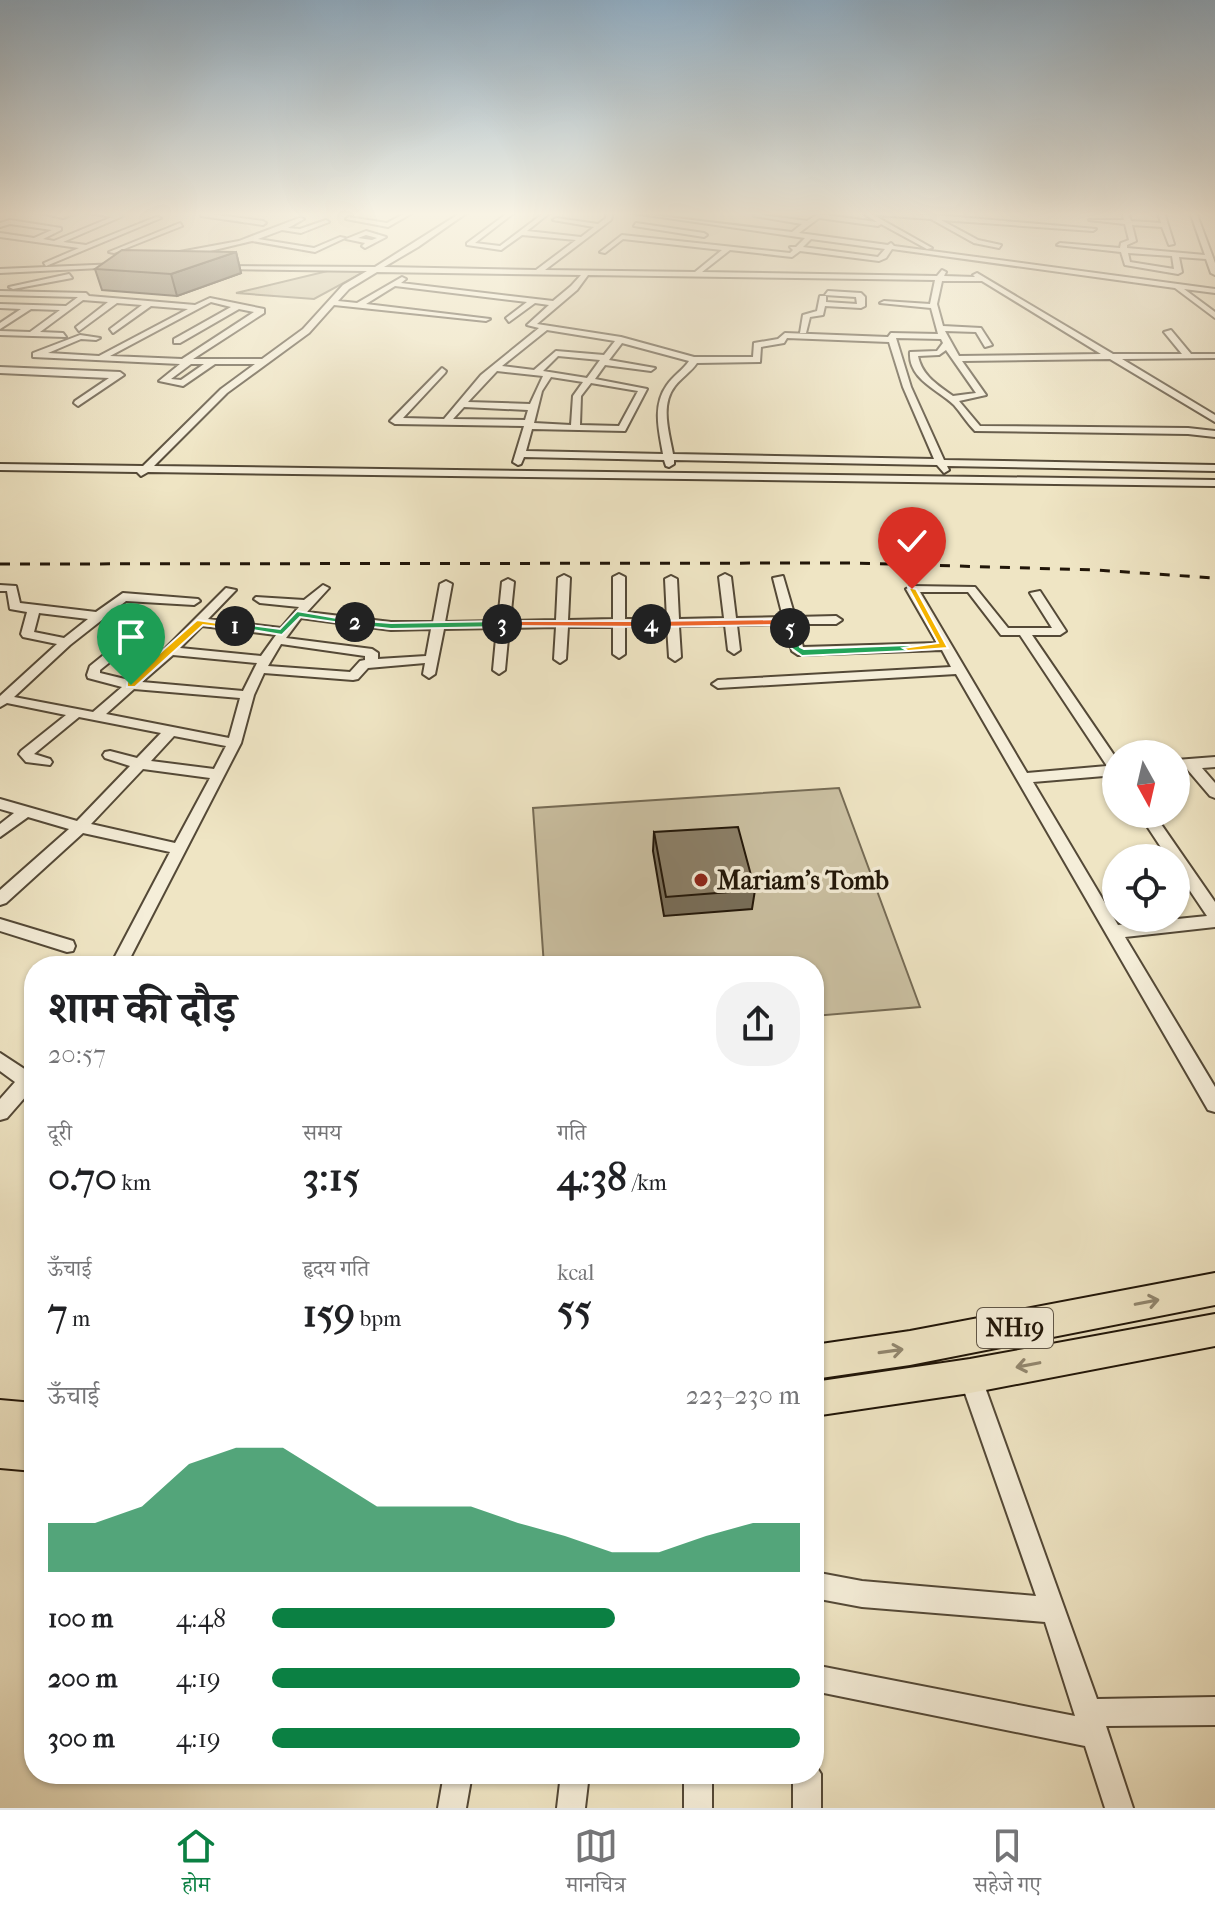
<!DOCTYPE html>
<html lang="hi">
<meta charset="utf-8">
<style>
body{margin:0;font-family:"IM FELL French Canon","Noto Serif Devanagari",serif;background:#f2f2f2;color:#202124;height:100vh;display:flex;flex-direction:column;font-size:30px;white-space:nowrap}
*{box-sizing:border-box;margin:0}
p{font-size:26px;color:#757577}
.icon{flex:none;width:44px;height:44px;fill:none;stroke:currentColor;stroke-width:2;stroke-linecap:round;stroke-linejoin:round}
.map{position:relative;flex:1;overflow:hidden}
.panel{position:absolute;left:24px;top:956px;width:800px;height:828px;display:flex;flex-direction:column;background:#fff;border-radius:32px;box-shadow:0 2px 6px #0004}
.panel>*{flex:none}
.needle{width:52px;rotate:172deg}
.controls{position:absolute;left:1102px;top:740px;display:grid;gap:16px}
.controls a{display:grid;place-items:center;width:88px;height:88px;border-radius:50%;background:#fff;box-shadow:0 2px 6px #0004;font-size:40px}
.pin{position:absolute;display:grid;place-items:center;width:68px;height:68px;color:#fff;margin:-82px -34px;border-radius:50% 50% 50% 0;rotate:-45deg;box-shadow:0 0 8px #0007}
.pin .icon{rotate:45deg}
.km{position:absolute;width:40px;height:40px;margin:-20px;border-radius:50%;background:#222;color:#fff;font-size:22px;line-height:40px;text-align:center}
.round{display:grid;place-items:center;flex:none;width:84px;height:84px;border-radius:32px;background:#f2f2f2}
.overview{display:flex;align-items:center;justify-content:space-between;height:136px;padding:0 24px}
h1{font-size:44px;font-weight:700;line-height:60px}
.metrics{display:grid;grid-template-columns:repeat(3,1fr);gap:12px;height:136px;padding:8px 24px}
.metrics div{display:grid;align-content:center}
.metrics b{font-size:40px;font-weight:700}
.metrics small{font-size:22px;font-weight:400}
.metrics p{font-size:22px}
.chart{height:224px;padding:16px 24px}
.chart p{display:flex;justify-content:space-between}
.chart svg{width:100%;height:144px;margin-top:8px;fill:#0b8043;opacity:.7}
ul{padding:0 24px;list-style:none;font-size:26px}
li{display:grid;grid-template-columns:128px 96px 1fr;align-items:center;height:60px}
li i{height:20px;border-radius:10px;background:#0b8043}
.menu{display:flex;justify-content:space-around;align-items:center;height:112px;border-top:2px solid #e0e0e0;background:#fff;font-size:22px;color:#757577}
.menu a{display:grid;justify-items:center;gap:4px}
.menu .selected{color:#0b8043}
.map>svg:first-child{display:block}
.green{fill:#ccc2a4;stroke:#766c56;stroke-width:2}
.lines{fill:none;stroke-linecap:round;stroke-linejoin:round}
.minor-casing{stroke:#544937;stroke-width:4}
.highway-casing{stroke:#201508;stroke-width:4}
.minor{fill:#f5eed9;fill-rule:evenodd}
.highway{fill:#efe5c4;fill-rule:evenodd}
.rail{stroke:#201508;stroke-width:3;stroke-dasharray:10 10;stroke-linecap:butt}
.wall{fill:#786f5b;stroke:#201508;stroke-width:2}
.shaded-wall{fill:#625a4a;stroke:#201508;stroke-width:2}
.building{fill:#8c816a;stroke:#201508;stroke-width:2}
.oneway{stroke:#92876f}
.split-1{fill:#f5b400;stroke:#fff;stroke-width:2}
.split-2{fill:#22a559;stroke:#fff;stroke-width:2}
.split-3{fill:#22a559;stroke:#fff;stroke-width:2}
.split-4{fill:#f0652b;stroke:#fff;stroke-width:2}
.split-5{fill:#f0652b;stroke:#fff;stroke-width:2}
.split-6{fill:#22a559;stroke:#fff;stroke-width:2}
.split-7{fill:#f5b400;stroke:#fff;stroke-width:2}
.poi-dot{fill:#8f2418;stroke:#f5eed9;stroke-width:3}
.labels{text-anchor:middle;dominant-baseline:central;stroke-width:7;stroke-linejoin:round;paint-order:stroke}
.shield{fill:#f5eed9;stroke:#605647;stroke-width:2}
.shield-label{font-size:24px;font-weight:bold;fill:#201508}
.poi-label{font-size:26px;font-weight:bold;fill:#201508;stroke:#f5eed9;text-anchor:start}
</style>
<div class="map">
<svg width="1215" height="1808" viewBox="0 0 1215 1808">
<rect width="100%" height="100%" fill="#efe5c4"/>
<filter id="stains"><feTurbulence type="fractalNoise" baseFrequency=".0025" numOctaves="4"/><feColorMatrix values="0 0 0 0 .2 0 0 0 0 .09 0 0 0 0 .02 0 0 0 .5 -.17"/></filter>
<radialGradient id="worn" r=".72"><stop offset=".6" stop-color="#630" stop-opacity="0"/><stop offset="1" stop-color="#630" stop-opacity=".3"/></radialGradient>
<path class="green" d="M 336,269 L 364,272 L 314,299 L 236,293 Z
M 839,788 L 920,1007 L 814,1016 L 814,966 L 544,966 L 533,808 Z"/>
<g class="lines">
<g class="minor-casing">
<path id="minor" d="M 36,212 L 63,214 L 80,212 L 63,218 Z
M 83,212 L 122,212 L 120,214 L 123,216 L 63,242 L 86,245 L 156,217 L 161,218 L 46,266 L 44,263 L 79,248 L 0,237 L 0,233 L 34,238 L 52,230 L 10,224 L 0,227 L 0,223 L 10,220 L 61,228 L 61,230 L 43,239 L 54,241 L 112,217 Z
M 407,212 L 414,212 L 388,227 L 346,219 L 349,217 L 387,223 Z
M 462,212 L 468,212 L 418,247 L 384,267 L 536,270 L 576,240 L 522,235 L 501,250 L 467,245 L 467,243 L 509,212 L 515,212 L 475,243 L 500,246 L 545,212 L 551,212 L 527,231 L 581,237 L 594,227 L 553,220 L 556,218 L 598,224 L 606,218 L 607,212 L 613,212 L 611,220 L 545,270 L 695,272 L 722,250 L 623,239 L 605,253 L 600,252 L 622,235 L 790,253 L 793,250 L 790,247 L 796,247 L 805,238 L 626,212 L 792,232 L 802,224 L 754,216 L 758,212 L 764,212 L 762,215 L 807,221 L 818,214 L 877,222 L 861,212 L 868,212 L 932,248 L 927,249 L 881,224 L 878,226 L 819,218 L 799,233 L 888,245 L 891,243 L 894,246 L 1215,289 L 1215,293 L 1184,289 L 1215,312 L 1215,318 L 1175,288 L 892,249 L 886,258 L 879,261 L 800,251 L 792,257 L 730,250 L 702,272 L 937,276 L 942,270 L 946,272 L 944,276 L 975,277 L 973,275 L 977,273 L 1113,354 L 1182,354 L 1164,332 L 1171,330 L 1191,354 L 1215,354 L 1215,358 L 1122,359 L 1215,415 L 1215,422 L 1110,359 L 962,361 L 986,395 L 959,401 L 980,426 L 1188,428 L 1215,431 L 1215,437 L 1188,434 L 975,431 C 967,423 961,413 954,405 C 937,389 908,379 910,352 L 937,351 L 943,343 L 941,339 L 896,338 L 911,387 L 944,460 L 1215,465 L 1215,471 L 947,466 L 949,470 L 944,473 L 937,465 L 674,460 L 674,464 L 669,467 L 666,466 L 664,460 L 524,457 L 521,464 L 518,465 L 513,462 L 524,426 L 395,424 L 390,421 L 442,368 L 446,371 L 445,373 L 403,418 L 444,419 L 481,375 L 539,328 L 527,325 L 549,305 L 535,303 L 509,322 L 506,318 L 527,302 L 395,286 L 366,304 L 490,319 L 486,321 L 334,305 L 309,333 L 227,393 L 154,466 L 1215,480 L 1215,486 L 148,472 L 141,476 L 137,472 L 0,470 L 0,464 L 143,466 L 221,389 L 255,364 L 215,364 L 183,386 L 159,381 L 180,364 L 33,357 L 33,353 L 80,335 L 100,338 L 96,340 L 81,339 L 48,353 L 99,356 L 188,309 L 151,306 L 113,333 L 110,329 L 142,305 L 117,303 L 79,331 L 76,327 L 108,302 L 83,300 L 40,332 L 63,333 L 66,337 L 0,335 L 0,331 L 30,332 L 60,310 L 31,309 L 0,329 L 0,323 L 21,309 L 0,308 L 0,304 L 66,306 L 78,297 L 0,295 L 0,291 L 86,293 L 89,296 L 195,305 L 210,298 L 264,309 L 264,313 L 193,359 L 262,359 L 303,329 L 343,285 L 367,271 L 221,269 L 219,266 L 375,267 ZM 811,239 L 885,249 L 878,257 L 803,247 ZM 377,272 L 581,275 L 571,286 L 553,301 L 401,283 L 406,279 L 402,277 L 357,303 L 338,301 L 349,289 ZM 588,275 L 935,280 L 930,304 L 884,301 L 880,303 L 931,308 L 938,334 L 891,333 L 888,337 L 785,333 L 778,339 L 754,343 L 753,357 L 694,357 L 621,337 L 537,324 L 577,290 ZM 942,281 L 982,281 L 1101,354 L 959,356 L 945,331 L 976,332 L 985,347 L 992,345 L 981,328 L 943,326 L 937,304 ZM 211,302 L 231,307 L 174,339 L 174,343 L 180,343 L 239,309 L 254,312 L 182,359 L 110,356 ZM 547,330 L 615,341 L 604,355 L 556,351 L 534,370 L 502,366 ZM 787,338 L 889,342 L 903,387 L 934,459 L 673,454 C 669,432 660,405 675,386 C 682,377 691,372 697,363 L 760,362 L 761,347 L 784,343 ZM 622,343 L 689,361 C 683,370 673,376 667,385 C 652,406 659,431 663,454 L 526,451 L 532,429 L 625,431 L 647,389 L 595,379 L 605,365 L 651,371 L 655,368 L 609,360 ZM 946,350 L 976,393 L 953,396 C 938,385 922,376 918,356 L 939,355 ZM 558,356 L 600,360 L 587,378 L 543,371 ZM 191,364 L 204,364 L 181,380 L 171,379 ZM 497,371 L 543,376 L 530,404 L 468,402 ZM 551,377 L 583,382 L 573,396 L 571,425 L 534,423 L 542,391 ZM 591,383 L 638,391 L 619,426 L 580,425 L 581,396 ZM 464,407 L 528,410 L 525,420 L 453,419 Z
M 875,212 L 929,215 L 929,212 L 935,212 L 935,215 L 1096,229 L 1093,231 L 941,220 L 978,240 L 1001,245 L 999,248 L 974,243 L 931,219 L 877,215 Z
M 1122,212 L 1128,212 L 1131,221 L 1161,223 L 1158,212 L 1164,212 L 1174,244 L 1169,245 L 1162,227 L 1132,225 L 1136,241 L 1127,245 L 1127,248 L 1205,255 L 1190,212 L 1196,212 L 1215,263 L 1215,275 L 1211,273 L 1206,259 L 1179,257 L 1182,272 L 1178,274 L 1125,265 L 1121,252 L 1057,245 L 1060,243 L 1120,248 L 1121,243 L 1129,240 L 1125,224 L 1089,220 L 1124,220 ZM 1128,253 L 1172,256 L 1174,269 L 1130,262 Z
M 203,213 L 263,221 L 266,223 L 263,225 L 201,216 Z
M 299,218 L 304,219 L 288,228 L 300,229 L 326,220 L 329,222 L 301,233 L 282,230 L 258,239 L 314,248 L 340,237 L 345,238 L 315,252 L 252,241 L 210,251 L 177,255 L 174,253 L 239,241 Z
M 180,223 L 182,226 L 114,253 L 109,252 Z
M 636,223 L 704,233 L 707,235 L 704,237 L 634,226 Z
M 366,231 L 386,237 L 365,248 L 362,246 L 365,243 L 346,239 ZM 366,235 L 377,238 L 372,240 L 358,238 Z
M 118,264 L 120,267 L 0,273 L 0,269 Z
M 69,274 L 72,278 L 13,289 L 9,287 Z
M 828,291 L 861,293 L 865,297 L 865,306 L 861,308 L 825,306 L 823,315 L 810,317 L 806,333 L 800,333 L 803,315 L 817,311 L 820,296 L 826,296 L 826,302 L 857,304 L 856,297 L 825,295 Z
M 0,367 L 120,372 L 124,375 L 78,406 L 74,403 L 75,401 L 109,378 L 0,373 Z
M 619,574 L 625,577 L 625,619 L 667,619 L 665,579 L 671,576 L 677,579 L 679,619 L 724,618 L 719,577 L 725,574 L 731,577 L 736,618 L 783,617 L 773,578 L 783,576 L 795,617 L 836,616 L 842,620 L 836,624 L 797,624 L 803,647 L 937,643 L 906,589 L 912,586 L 975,587 L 1008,628 L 1052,628 L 1030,593 L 1040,591 L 1066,631 L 1060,635 L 1032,635 L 1116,758 L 1116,775 L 1033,782 L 1118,925 L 1207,916 L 1176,870 L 1176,858 L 1168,858 L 1139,814 L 1154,814 L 1215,902 L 1215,927 L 1125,937 L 1215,1087 L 1215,1112 L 1208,1110 L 956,674 L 718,688 L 712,684 L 718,680 L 951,667 L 942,650 L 798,655 L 792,651 L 785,624 L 737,625 L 740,650 L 734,654 L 728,650 L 725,625 L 679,626 L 681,657 L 675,661 L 669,657 L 667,626 L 625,626 L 625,654 L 619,658 L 613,654 L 613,627 L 568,627 L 566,659 L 560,663 L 554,659 L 556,627 L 509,628 L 505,670 L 499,674 L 493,670 L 497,628 L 444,629 L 435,674 L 429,678 L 423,674 L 425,663 L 368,668 L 358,679 L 353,680 L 264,673 L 254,695 L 241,743 L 126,966 L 110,966 L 170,852 L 83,833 L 6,903 L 0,905 L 0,890 L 69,829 L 28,817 L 0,837 L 0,824 L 14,813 L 0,809 L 0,799 L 77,821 L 130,766 L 105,758 L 103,755 L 105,752 L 110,751 L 137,758 L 161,733 L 79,717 L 34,754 L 50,759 L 52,762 L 50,765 L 26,762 L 19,754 L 21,751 L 66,715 L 7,703 L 0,707 L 0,696 L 57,644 L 23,637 L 21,634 L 27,612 L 10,609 L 7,591 L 0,591 L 0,585 L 16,586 L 20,603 L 96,612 L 123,593 L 198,599 L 200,601 L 194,605 L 126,601 L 70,645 L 14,697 L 93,712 L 122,687 L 88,678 L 87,675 L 90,666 L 137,628 L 145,628 L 145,634 L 100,670 L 100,673 L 129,680 L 166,648 L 226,588 L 236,590 L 208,619 L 281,628 L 299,607 L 260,603 L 254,599 L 256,597 L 304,600 L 323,585 L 329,588 L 307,612 L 391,622 L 433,622 L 440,584 L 446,581 L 452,584 L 445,622 L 498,621 L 502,582 L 508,579 L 514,582 L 510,621 L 556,620 L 558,578 L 564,575 L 570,578 L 568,620 L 613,619 L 613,577 ZM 920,592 L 968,592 L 1001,635 L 1020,635 L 1107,766 L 1027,773 ZM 39,613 L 88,619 L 64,638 L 34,632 ZM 301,618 L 391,630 L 431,629 L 426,656 L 378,659 L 378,653 L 372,649 L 286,638 ZM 202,626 L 276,635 L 261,656 L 180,648 ZM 281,644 L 365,656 L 365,660 L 360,661 L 350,672 L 268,666 ZM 173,655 L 257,663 L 243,691 L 142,682 ZM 134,689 L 240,698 L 229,738 L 106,714 ZM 174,736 L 226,746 L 214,769 L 151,761 ZM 143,769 L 210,778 L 175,843 L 91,824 Z
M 1215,757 L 1215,767 L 1202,768 L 1215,783 L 1215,798 L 1210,796 L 1187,769 L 1176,770 L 1176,760 Z
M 0,919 L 73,941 L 75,946 L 73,951 L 67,952 L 0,931 Z
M 0,1053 L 26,1070 L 34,1066 L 34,1087 L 7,1118 L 0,1120 L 0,1099 L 15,1082 L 0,1071 Z
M 970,1365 L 978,1368 L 981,1376 L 1097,1699 L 1215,1697 L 1215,1725 L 1106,1726 L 1133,1808 L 1105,1808 L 1085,1746 L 814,1691 L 814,1665 L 1075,1716 L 1045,1622 L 862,1607 L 814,1598 L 814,1572 L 862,1581 L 1036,1596 L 959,1376 L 962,1368 Z
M 814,1763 L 821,1774 L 821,1808 L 793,1808 L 793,1774 L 814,1774 Z
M 444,1774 L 472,1774 L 466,1808 L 438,1808 Z
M 561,1774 L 589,1774 L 585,1808 L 557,1808 Z
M 684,1774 L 712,1774 L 712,1808 L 684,1808 Z"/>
</g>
<g class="highway-casing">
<path id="highway" d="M 1215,1273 L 1215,1305 L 910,1365 L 814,1379 L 814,1345 L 910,1331 Z
M 1215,1314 L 1215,1346 L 970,1393 L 814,1416 L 814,1382 L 970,1359 Z
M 0,1400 L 34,1403 L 34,1471 L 0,1468 Z"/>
</g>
<use href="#minor" class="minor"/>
<use href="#highway" class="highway"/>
<path class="rail" d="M 0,564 L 851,563 L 1096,570 L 1215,578"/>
</g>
<path class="wall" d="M 236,252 L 241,273 L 177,296 L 102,290 L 95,269 Z
M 654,832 L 755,890 L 752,909 L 664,916 L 653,851 Z"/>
<path class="shaded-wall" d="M 236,252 L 241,273 L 177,296 L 171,274 Z"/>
<path class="building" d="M 122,250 L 236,252 L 171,274 L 95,269 Z
M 738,827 L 755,890 L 666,897 L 654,832 Z"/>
<defs><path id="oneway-shaft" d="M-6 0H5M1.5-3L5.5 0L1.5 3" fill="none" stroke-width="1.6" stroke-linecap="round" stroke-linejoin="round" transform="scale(2)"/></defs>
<g class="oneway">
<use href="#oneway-shaft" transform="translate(1147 1302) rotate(-11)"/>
<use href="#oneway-shaft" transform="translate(891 1351) rotate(-8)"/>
<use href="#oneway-shaft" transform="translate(1028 1365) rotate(169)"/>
</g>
<linearGradient id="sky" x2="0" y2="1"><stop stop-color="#8fabc0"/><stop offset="0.46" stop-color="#f8f3e4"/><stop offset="1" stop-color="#f8f3e4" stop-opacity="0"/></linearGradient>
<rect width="1215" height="465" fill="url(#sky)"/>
<path class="split-1" d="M 197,620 L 239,626 L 235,629 L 203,625 L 135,687 L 127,687 L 127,682 Z"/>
<path class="split-2" d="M 297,611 L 360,622 L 355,625 L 300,617 L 282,635 L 230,626 L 235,623 L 280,629 Z"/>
<path class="split-3" d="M 352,620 L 391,623 L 502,621 L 507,624 L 502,627 L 391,629 L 355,625 Z"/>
<path class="split-4" d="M 502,621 L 651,621 L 656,624 L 651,627 L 499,626 Z"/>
<path class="split-5" d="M 788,619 L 793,622 L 793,630 L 786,630 L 784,625 L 651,627 L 646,624 L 651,621 Z"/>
<path class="split-6" d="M 786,626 L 793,626 L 800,647 L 804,649 L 908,645 L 913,648 L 908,651 L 802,656 L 791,648 Z"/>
<path class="split-7" d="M 908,587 L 916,589 L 948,648 L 908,651 L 903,648 L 938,643 Z"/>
<circle class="poi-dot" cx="701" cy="880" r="8"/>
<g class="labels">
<rect class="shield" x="977" y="1308" width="76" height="40" rx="6"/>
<g class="shield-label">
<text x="1015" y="1328">NH19</text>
</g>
<g class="poi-label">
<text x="717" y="880">Mariam's Tomb</text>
</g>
</g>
<rect width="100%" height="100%" filter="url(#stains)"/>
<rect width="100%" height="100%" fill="url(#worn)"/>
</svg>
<div class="controls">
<a><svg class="needle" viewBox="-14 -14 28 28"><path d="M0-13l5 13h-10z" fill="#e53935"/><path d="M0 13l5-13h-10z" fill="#757577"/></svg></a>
<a><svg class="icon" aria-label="locate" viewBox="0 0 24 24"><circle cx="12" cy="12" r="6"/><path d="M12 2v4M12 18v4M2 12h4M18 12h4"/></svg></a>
</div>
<div class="pin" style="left:131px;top:685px;background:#1e9e55"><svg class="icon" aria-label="arrive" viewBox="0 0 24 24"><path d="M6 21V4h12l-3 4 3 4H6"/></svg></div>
<div class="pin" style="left:912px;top:589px;background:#d93025"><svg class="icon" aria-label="check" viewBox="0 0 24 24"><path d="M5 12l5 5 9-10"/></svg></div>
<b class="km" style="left:235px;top:626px">1</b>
<b class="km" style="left:355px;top:622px">2</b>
<b class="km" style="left:502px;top:624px">3</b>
<b class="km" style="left:651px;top:624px">4</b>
<b class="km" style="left:790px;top:628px">5</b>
<section class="panel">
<div class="overview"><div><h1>शाम की दौड़</h1><p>20:57</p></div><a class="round"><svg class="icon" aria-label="share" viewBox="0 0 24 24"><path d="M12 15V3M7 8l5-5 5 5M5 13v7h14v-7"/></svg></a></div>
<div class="metrics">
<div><p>दूरी</p><b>0.70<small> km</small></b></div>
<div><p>समय</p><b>3:15</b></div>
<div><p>गति</p><b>4:38<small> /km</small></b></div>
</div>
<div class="metrics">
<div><p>ऊँचाई</p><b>7<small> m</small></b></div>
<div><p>हृदय गति</p><b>159<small> bpm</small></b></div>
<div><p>kcal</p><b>55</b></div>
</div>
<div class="chart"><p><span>ऊँचाई</span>223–230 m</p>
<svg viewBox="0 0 160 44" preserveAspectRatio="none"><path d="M0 44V29L10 29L20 24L30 11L40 6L50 6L60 15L70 24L80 24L90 24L100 29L110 33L120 38L130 38L140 33L150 29L160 29V44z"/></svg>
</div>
<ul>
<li><b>100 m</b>4:48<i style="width:65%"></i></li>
<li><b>200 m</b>4:19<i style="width:100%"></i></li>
<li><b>300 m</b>4:19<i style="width:100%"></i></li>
</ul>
</section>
</div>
<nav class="menu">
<a class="selected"><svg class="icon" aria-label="home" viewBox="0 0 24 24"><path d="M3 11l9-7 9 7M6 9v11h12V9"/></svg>होम</a>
<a><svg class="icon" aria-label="map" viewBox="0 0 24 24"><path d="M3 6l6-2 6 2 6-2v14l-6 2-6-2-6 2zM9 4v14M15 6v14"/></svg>मानचित्र</a>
<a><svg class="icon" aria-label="saved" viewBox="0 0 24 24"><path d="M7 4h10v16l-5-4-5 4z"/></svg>सहेजे गए</a>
</nav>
